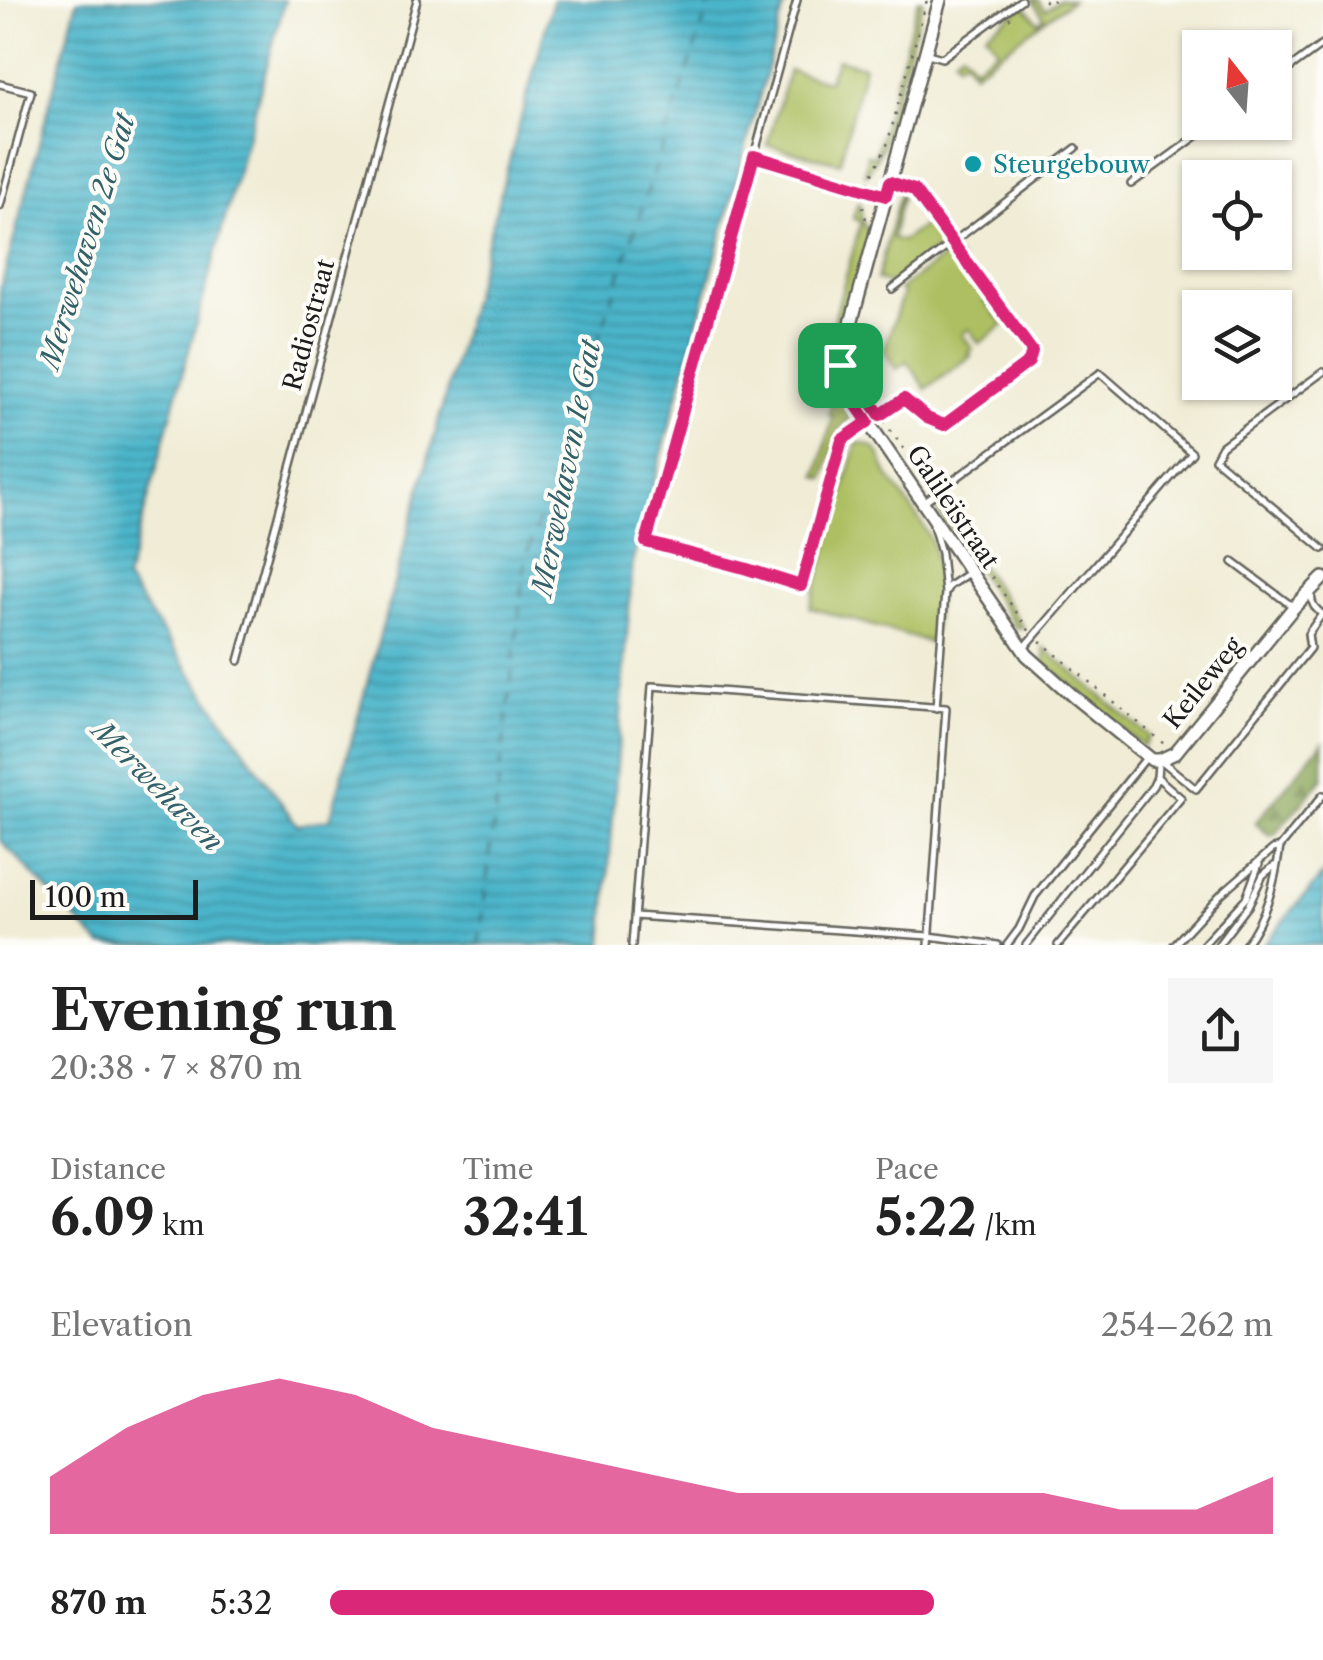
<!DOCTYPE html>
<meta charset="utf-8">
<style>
body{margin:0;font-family:"Libre Caslon Text",serif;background:#f6f6f6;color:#222;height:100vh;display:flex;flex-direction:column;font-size:38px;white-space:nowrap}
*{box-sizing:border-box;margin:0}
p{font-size:32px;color:#767676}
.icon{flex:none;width:55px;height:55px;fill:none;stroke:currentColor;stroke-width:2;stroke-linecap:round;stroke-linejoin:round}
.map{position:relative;height:945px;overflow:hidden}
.side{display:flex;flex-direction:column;background:#fff;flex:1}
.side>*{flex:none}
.needle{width:65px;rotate:343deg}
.tools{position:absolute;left:1182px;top:30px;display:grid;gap:20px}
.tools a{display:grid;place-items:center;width:110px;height:110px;border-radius:0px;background:#fff;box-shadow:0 2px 8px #0004;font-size:50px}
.scale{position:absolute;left:30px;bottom:25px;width:168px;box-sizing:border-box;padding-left:10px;border:5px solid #1c1c1c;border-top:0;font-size:28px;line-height:35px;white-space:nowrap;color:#1c1c1c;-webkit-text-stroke:8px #fdfcf7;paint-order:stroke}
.pin{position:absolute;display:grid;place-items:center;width:85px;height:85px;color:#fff;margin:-42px;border-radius:20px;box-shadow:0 5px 15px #0006}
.round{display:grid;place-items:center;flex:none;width:105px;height:105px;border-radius:0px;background:#f6f6f6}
.overview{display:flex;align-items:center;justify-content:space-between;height:170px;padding:0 50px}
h1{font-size:55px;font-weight:700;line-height:75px}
.stats{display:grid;grid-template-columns:repeat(3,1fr);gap:15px;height:170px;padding:10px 50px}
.stats div{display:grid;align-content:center}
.stats b{font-size:50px;font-weight:700}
.stats small{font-size:28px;font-weight:400}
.stats p{font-size:28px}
.chart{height:280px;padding:20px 50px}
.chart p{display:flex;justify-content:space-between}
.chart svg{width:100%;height:180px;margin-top:10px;fill:#db2777;opacity:.7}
ul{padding:0 50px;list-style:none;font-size:32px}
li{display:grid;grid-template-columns:160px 120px 1fr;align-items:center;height:75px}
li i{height:25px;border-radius:12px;background:#db2777}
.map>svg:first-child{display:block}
.grass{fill:#adbf62;stroke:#646e3f;stroke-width:2.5}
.forest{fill:url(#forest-firs);stroke:#53613a;stroke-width:2.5}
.water{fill:url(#water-rules);stroke:#346873;stroke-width:2.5}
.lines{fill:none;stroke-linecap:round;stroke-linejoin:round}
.ferry{stroke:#32616a;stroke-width:2.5;stroke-dasharray:12 10;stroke-linecap:butt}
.service-casing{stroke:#66655d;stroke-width:10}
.minor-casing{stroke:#66655d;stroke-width:16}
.path{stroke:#66655d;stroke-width:2.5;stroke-dasharray:2.5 8;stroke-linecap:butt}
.service{stroke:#fff;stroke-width:5}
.minor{stroke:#fff;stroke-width:11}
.route-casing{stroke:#fff;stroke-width:20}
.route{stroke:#db2777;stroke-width:12}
.culture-dot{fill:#0f9aa8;stroke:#fdfcf7;stroke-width:4}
.labels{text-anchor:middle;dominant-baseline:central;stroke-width:8;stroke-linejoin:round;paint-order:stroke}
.culture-label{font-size:25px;fill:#0d838f;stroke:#fdfcf7;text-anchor:start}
.street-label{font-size:25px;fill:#1c1c1c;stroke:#fdfcf7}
.water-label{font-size:28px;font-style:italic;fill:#32616a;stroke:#fdfcf7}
</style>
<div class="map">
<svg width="1323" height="945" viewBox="0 0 1323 945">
<defs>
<pattern id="forest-firs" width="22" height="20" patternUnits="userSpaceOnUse" patternTransform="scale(2.5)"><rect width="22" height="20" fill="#8aa658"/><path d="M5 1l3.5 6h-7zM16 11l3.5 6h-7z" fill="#708648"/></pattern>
<pattern id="water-rules" width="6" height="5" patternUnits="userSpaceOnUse" patternTransform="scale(2.5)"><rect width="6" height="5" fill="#4cb5ca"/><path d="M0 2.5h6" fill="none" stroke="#3e92a3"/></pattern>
</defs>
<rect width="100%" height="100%" fill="#fdfcf7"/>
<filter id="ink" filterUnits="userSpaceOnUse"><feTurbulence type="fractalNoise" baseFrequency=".01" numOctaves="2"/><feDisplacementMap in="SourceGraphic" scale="20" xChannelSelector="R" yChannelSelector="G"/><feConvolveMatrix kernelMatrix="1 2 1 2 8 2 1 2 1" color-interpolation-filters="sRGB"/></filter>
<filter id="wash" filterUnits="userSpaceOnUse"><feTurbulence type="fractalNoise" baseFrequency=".0048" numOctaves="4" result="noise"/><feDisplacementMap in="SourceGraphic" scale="40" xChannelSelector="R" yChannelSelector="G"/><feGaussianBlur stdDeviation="2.25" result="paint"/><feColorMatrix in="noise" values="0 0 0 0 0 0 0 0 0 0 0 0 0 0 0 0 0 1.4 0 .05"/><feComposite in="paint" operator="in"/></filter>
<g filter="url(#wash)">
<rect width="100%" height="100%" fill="#f0ecd5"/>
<path class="grass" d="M 918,0 L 923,0 L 883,146 L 867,175 L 865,174 L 867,155 L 875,156 Z
M 1032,0 L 1038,0 L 1045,10 L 1059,0 L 1072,0 L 974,72 L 964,59 L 958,63 L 954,57 L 962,51 L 974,66 L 998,49 L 986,33 L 1024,6 L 1038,22 L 1044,18 Z
M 837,59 L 864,66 L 840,163 L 767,145 L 789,70 L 828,81 Z
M 900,193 L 902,195 L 892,238 L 902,241 L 930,221 L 946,242 L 891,284 L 877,280 Z
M 858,202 L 860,203 L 862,219 L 869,235 L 831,376 L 833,385 L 852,412 L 849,419 L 838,429 L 824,479 L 817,476 L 833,417 L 829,415 L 833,398 L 830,397 L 831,391 L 815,387 L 822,363 L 830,365 L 834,351 L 826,349 L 861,222 L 853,218 Z
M 952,251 L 986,297 L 983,300 L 1004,325 L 979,344 L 969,329 L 962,334 L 973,349 L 968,353 L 971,356 L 926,389 L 907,361 L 896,369 L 884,350 L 903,293 L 899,290 Z
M 857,443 C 886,445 877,459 890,478 C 921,525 942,536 937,597 C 935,612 936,628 929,642 L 810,608 Z
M 938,503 L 1023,627 L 1016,628 L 937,511 Z
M 1044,648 L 1149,736 L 1143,746 L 1045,663 Z"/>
<path class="forest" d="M 1323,742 L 1323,778 L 1274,835 L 1270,836 L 1255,823 Z"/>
<path class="water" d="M 77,0 L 285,0 L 126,580 L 297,825 L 330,819 L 553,0 L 786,0 L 633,560 L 603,945 L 101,945 L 0,840 L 0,291 Z
M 1323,874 L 1323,945 L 1263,945 Z"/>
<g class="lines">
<path class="ferry" d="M 479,945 L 526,558 L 711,0"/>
</g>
</g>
<g filter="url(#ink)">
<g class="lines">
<g class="service-casing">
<path id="service" d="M 928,54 L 942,58 L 1021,0
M 1275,79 L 1323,44
M 0,84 L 31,92 L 0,206
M 754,156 L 797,0
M 1131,184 L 1216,122
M 886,196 L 754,156 L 646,542 L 801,586 L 842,440 L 904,399 L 927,418 L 944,425 L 1029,362 L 1033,351 L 914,191 L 893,183
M 892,289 L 1076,148
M 1323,372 L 1222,446 L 1215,459 L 1323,549
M 925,501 L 1100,373 L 1192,453 L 1025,647
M 933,525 L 941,553 L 945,593 L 949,586 L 967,574
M 1233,562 L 1292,606
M 1312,593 C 1310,604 1315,608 1323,615
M 239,661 L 417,0
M 936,708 L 945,593
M 1163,762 L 1196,789 L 1310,648 L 1308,634 L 1322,614
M 1280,847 L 1323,795
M 634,916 L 929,936 L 998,945
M 632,945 L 652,686 L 946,708 L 929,945
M 1007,945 L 1019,929 L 1035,896 L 1146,758
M 1026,945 L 1153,786 L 1157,777 L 1158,764
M 1058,945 L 1181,798 L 1157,777
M 1174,945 L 1221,894 L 1273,849 L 1280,847 C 1275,882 1267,916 1245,945
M 1203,945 L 1246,898 L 1259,864
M 1218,945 L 1248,906 L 1263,875 L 1274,866"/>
</g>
<g class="minor-casing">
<path id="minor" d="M 940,0 L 839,367 L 840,381 L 1027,655 L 1074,697 L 1152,760 L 1160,760 L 1175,753 L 1294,607 L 1323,578"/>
</g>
<path class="path" d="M 1044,0 L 1048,4 L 1054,0
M 1009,17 L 1015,25
M 868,183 L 887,145 L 927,0
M 864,196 L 863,210 L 867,222
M 854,381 L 877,410
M 884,421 L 931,488
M 938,499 L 1030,632
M 1040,641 L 1164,744"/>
<use href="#service" class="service"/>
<use href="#minor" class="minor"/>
</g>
</g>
<g class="lines" filter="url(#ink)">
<g class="route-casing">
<path id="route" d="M 754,156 L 886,196 L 890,182 L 914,190 L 1032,351 L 1029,362 L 944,425 L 927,418 L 904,399 L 880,415 L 863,390 L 840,365 L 840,381 L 868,422 L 842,440 L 801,586 L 744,568 L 646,542 Z"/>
</g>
<use href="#route" class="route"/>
</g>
<circle class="culture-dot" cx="973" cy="164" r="10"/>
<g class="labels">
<g class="culture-label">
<text x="993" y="164">Steurgebouw</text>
</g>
<g class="street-label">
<text transform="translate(309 325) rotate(-75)">Radiostraat</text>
<text transform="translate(953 507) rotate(56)">Galileïstraat</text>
<text transform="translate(1203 683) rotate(-51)">Keileweg</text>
</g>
<g class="water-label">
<text transform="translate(87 241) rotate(-73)">Merwehaven 2e Gat</text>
<text transform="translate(566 468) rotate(-79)">Merwehaven 1e Gat</text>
<text transform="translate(158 786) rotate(45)">Merwehaven</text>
</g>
</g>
</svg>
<div class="tools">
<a><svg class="needle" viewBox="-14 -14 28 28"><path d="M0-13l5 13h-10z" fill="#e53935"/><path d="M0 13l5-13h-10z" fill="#767676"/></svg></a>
<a><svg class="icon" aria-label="locate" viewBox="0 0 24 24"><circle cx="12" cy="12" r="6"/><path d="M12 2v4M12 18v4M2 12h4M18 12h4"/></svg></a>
<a><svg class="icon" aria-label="layers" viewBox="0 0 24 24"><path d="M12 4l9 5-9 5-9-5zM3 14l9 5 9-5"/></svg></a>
</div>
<div class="scale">100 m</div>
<div class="pin" style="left:840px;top:365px;background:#1e9e55"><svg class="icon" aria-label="arrive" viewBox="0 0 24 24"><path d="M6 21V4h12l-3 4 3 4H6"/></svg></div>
</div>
<section class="side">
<div class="overview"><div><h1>Evening run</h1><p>20:38 · 7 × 870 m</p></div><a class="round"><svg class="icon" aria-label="share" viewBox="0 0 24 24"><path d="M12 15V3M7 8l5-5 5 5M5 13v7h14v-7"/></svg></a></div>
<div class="stats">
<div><p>Distance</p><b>6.09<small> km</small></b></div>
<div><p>Time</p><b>32:41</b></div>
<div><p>Pace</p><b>5:22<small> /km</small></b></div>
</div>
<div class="chart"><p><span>Elevation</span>254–262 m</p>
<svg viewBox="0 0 160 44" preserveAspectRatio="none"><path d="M0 44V30L10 18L20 10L30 6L40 10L50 18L60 22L70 26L80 30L90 34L100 34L110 34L120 34L130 34L140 38L150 38L160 30V44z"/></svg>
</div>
<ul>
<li><b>870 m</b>5:32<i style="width:64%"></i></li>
</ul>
</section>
